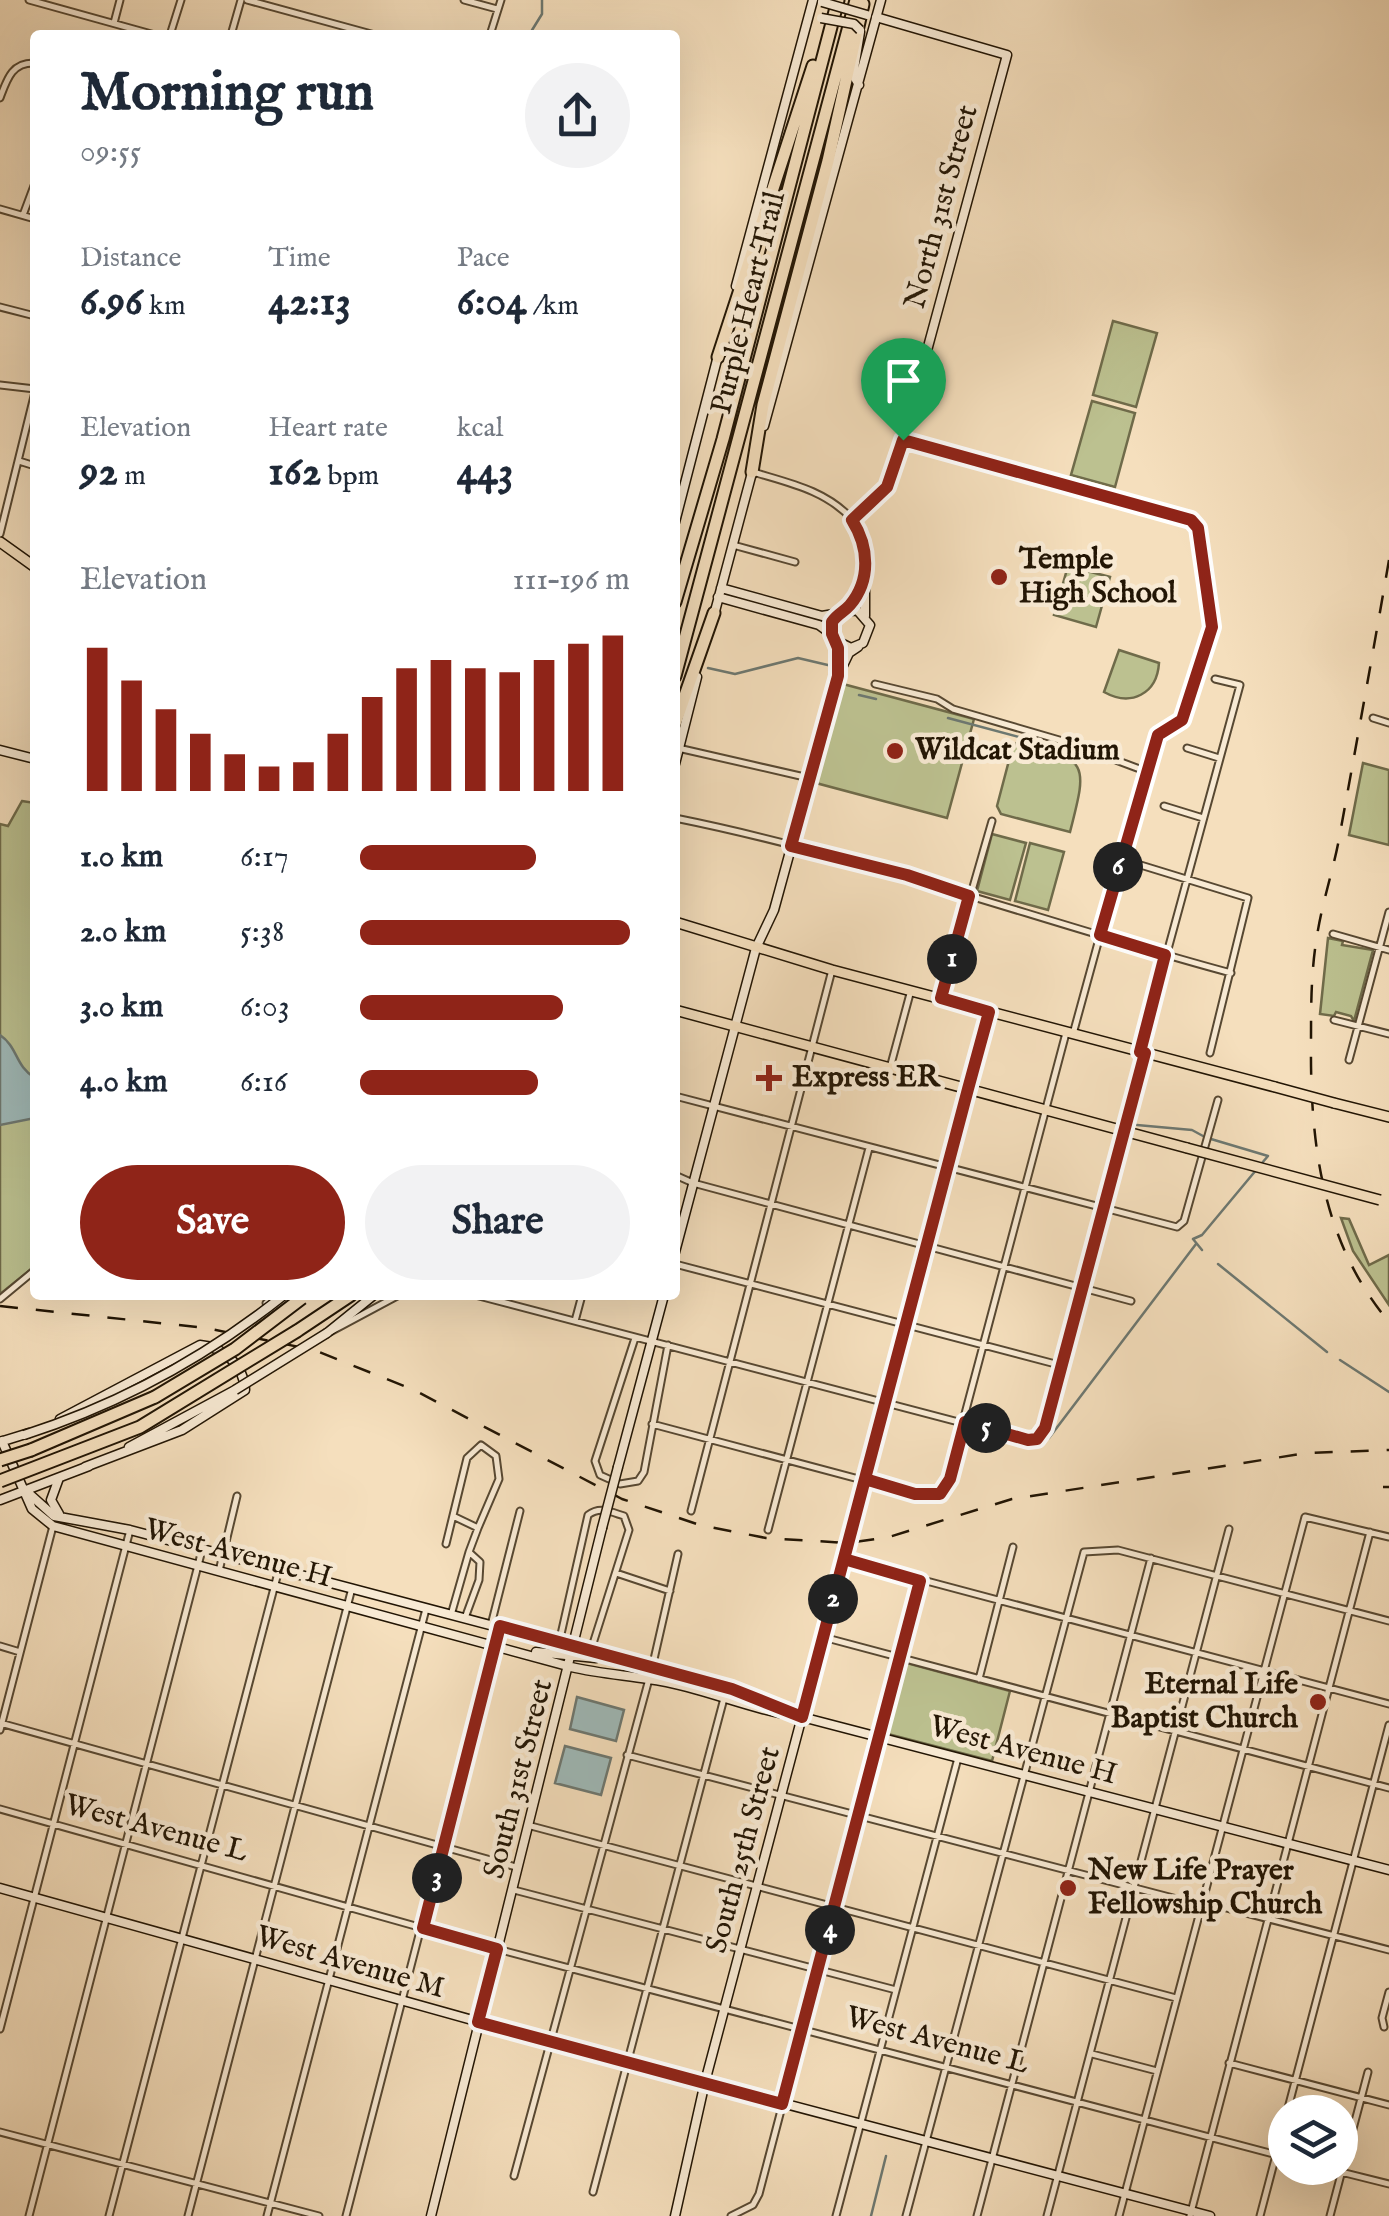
<!DOCTYPE html>
<meta charset="utf-8">
<style>
body{margin:0;font-family:"IM FELL English",serif;background:#f2f2f3;color:#1f2937;height:100vh;display:flex;flex-direction:column;font-size:38px;white-space:nowrap}
*{box-sizing:border-box;margin:0}
p{font-size:32px;color:#747a83}
.icon{flex:none;width:55px;height:55px;fill:none;stroke:currentColor;stroke-width:2;stroke-linecap:round;stroke-linejoin:round}
.map{position:relative;flex:1;overflow:hidden}
.side{position:absolute;left:30px;top:30px;width:650px;height:1270px;display:flex;flex-direction:column;background:#fff;border-radius:10px;box-shadow:0 10px 40px #0002}
.side>*{flex:none}
.tools{position:absolute;left:1268px;top:2095px;display:grid;gap:20px}
.tools a{display:grid;place-items:center;width:90px;height:90px;border-radius:50%;background:#fff;box-shadow:0 10px 40px #0002;font-size:50px}
.pin{position:absolute;display:grid;place-items:center;width:85px;height:85px;color:#fff;margin:-102px -42px;border-radius:50% 50% 50% 0;rotate:-45deg;box-shadow:0 0 10px #0007}
.pin .icon{rotate:45deg}
.km{position:absolute;width:50px;height:50px;margin:-25px;border-radius:50%;background:#222;color:#fff;font-size:28px;line-height:50px;text-align:center}
.round{display:grid;place-items:center;flex:none;width:105px;height:105px;border-radius:52px;background:#f2f2f3}
.head{display:flex;align-items:center;justify-content:space-between;height:170px;padding:0 50px}
h1{font-size:55px;font-weight:800;line-height:75px}
.stats{display:grid;grid-template-columns:repeat(3,1fr);gap:15px;height:170px;padding:10px 50px}
.stats div{display:grid;align-content:center}
.stats b{font-size:42px;font-weight:800}
.stats small{font-size:28px;font-weight:400}
.stats p{font-size:28px}
.chart{height:280px;padding:20px 50px}
.chart p{display:flex;justify-content:space-between}
.chart svg{width:100%;height:180px;margin-top:10px;stroke:#8f2418;stroke-width:6}
.cta{display:flex;gap:20px;margin-top:auto;padding:20px 50px}
.cta a{flex:1;height:115px;border-radius:60px;background:#8f2418;color:#fff;font-size:40px;font-weight:800;line-height:115px;text-align:center}
.cta a+a{background:#f2f2f3;color:#1f2937}
ul{padding:0 50px;list-style:none;font-size:32px}
li{display:grid;grid-template-columns:160px 120px 1fr;align-items:center;height:75px}
li i{height:25px;border-radius:12px;background:#8f2418}
.map>svg:first-child{display:block}
.green{fill:#bcc190;stroke:#6f6b4a;stroke-width:2.5}
.water{fill:#9fbab9;stroke:#6d7871;stroke-width:2.5}
.lines{fill:none;stroke-linecap:round;stroke-linejoin:round}
.stream{stroke:#6d7871;stroke-width:2.5}
.street-casing{stroke:#574832;stroke-width:9}
.secondary-casing{stroke:#221504;stroke-width:11}
.primary-casing{stroke:#221504;stroke-width:12}
.highway-casing{stroke:#221504;stroke-width:15}
.street{stroke:#f8ead4;stroke-width:5}
.secondary{stroke:#f8ead4;stroke-width:8}
.primary{stroke:#f5dfbd;stroke-width:9}
.highway{stroke:#f5dfbd;stroke-width:11}
.rail{stroke:#221504;stroke-width:2.5;stroke-dasharray:18 18;stroke-linecap:butt}
.secondary-bridge-casing{stroke:#221504;stroke-width:11;stroke-linecap:butt}
.primary-bridge-casing{stroke:#221504;stroke-width:12;stroke-linecap:butt}
.highway-bridge-casing{stroke:#221504;stroke-width:15;stroke-linecap:butt}
.secondary-bridge{stroke:#f8ead4;stroke-width:8}
.primary-bridge{stroke:#f5dfbd;stroke-width:9}
.highway-bridge{stroke:#f5dfbd;stroke-width:11}
.route-casing{stroke:#fff;stroke-width:20}
.route{stroke:#8f2418;stroke-width:12}
.poi-dot{fill:#8f2418;stroke:#f8ead4;stroke-width:4}
.labels{text-anchor:middle;dominant-baseline:central;stroke-width:9;stroke-linejoin:round;paint-order:stroke}
.street-label{font-size:30px;fill:#221504;stroke:#f8ead4}
.poi-label{font-size:30px;font-weight:bold;fill:#221504;stroke:#f8ead4;text-anchor:start}
</style>
<div class="map">
<svg width="1389" height="2216" viewBox="0 0 1389 2216">
<rect width="100%" height="100%" fill="#f5dfbd"/>
<filter id="stains"><feTurbulence type="fractalNoise" baseFrequency=".002" numOctaves="4"/><feColorMatrix values="0 0 0 0 .2 0 0 0 0 .09 0 0 0 0 .02 0 0 0 .5 -.17"/></filter>
<radialGradient id="worn" r=".72"><stop offset=".6" stop-color="#630" stop-opacity="0"/><stop offset="1" stop-color="#630" stop-opacity=".3"/></radialGradient>
<path class="green" d="M 1113,321 L 1157,333 L 1136,407 L 1093,395 Z
M 1092,401 L 1135,413 L 1115,487 L 1071,475 Z
M 1068,566 L 1110,577 L 1096,627 L 1054,615 Z
M 1119,650 L 1159,663 C 1157,694 1131,707 1104,692 Z
M 843,684 L 974,719 L 947,818 L 816,783 Z
M 1018,741 C 1089,760 1088,762 1070,832 L 1001,814 L 997,806 L 1012,749 Z
M 1363,763 L 1389,770 L 1389,845 L 1349,835 Z
M 22,801 L 35,803 L 35,1266 L 0,1294 L 0,824 L 8,826 Z
M 992,834 L 1026,843 L 1010,900 L 977,891 Z
M 1030,843 L 1064,852 L 1048,910 L 1015,901 Z
M 1328,938 L 1343,941 L 1342,945 L 1373,950 L 1354,1021 L 1351,1016 L 1336,1012 L 1334,1016 L 1320,1014 Z
M 1341,1218 L 1349,1219 L 1369,1265 L 1389,1255 L 1389,1305 L 1353,1251 Z
M 903,1662 L 1010,1691 L 992,1761 L 884,1733 Z"/>
<path class="water" d="M 0,1035 C 18,1047 15,1066 35,1078 L 35,1118 L 0,1125 Z
M 577,1697 L 624,1710 L 616,1741 L 570,1729 Z
M 565,1746 L 611,1758 L 601,1795 L 555,1783 Z"/>
<g class="lines">
<path class="stream" d="M 529,35 L 542,14 L 542,0
M 708,668 L 735,674 L 798,658 L 832,666
M 859,695 L 876,699
M 948,718 L 1071,751
M 1137,1125 L 1192,1130 L 1203,1136
M 1211,1139 L 1268,1156 L 1262,1163
M 1202,1250 L 1193,1239 L 1202,1235 L 1257,1169
M 1218,1264 L 1327,1352
M 1340,1360 L 1389,1392
M 1045,1435 L 1049,1438 L 1196,1244
M 871,2216 L 886,2156"/>
<g class="street-casing">
<path id="street" d="M 29,0 L 155,35
M 247,0 L 375,35
M 464,0 L 497,9
M 114,23 L 120,0
M 170,35 L 181,0
M 231,35 L 241,0
M 490,35 L 501,0
M 0,98 C 7,79 12,62 35,63
M 0,209 L 35,219
M 23,215 L 35,183
M 0,307 L 35,316
M 0,385 L 35,389
M 903,440 L 1191,520 L 1198,527 L 1212,627 L 1182,720 L 1158,735 L 1145,771 L 1073,1034
M 19,461 L 35,466
M 753,472 C 789,483 825,490 852,519
M 0,534 L 35,392
M 733,545 L 795,562
M 875,684 L 937,699 L 953,709 L 1073,744 L 1145,771
M 1373,718 L 1389,723
M 678,748 L 809,778
M 1187,748 L 1219,758
M 1164,806 L 1203,818
M 675,818 C 864,856 1045,923 1231,973
M 1121,859 L 1248,898 L 1210,1053
M 1333,934 L 1389,950
M 941,998 L 992,821
M 1334,1020 L 1389,1034
M 1140,1052 L 1240,685 L 1215,679
M 1349,1060 L 1389,912
M 890,1068 L 911,990
M 675,1096 L 1177,1227 L 1184,1221 L 1218,1100
M 675,1175 L 693,1183 L 1131,1301
M 675,1264 L 1063,1366
M 475,1295 L 1027,1440 L 1037,1439 L 1045,1428 L 1063,1366 L 1145,1053
M 0,1299 L 35,1270
M 266,1303 L 275,1295
M 575,1321 L 582,1295
M 330,1332 L 399,1295
M 635,1338 L 595,1461 L 600,1475 L 620,1484 L 638,1481 L 644,1472 L 668,1345
M 652,1424 L 915,1494 L 929,1497 L 945,1489 L 1066,1033
M 691,1511 L 832,970
M 455,1517 L 478,1528 L 469,1552 L 480,1562 L 479,1580 L 465,1618
M 768,1530 L 869,1148
M 446,1544 L 467,1458 L 481,1445 L 496,1456 L 499,1479 L 478,1528
M 844,1559 L 1389,1704
M 219,1571 L 237,1496
M 616,1573 L 670,1591
M 451,1615 L 469,1552
M 491,1625 L 520,1511
M 823,1637 L 1389,1788
M 559,1643 L 588,1515 C 600,1506 611,1512 624,1516 L 629,1530 L 590,1653
M 0,1646 L 20,1652
M 652,1668 L 678,1554
M 979,1679 L 1013,1547
M 0,1723 L 516,1867
M 0,1730 L 53,1526
M 627,1755 L 1200,1905 L 1207,1903 L 1389,1950
M 0,1809 L 497,1949 L 1285,2157
M 531,1826 L 1176,1998
M 514,1890 L 896,1990
M 1384,2027 L 1382,2018 L 1389,1992
M 0,2029 L 130,1530
M 1092,2054 L 1157,2071
M 1229,2063 L 1389,2105
M 1287,2112 L 1389,1725
M 0,2132 L 319,2216
M 1325,2168 L 1389,2184
M 514,2176 L 649,1679
M 593,2192 L 727,1687
M 29,2216 L 202,1550
M 109,2216 L 279,1569
M 188,2216 L 352,1588
M 267,2216 L 426,1609
M 346,2216 L 499,1627
M 731,2216 L 753,2205 L 759,2194 L 920,1581
M 836,2216 L 958,1758
M 906,2216 L 1084,1552 L 1118,1550 L 1389,1621
M 977,2216 L 1151,1558
M 1047,2216 L 1229,1529
M 1119,2216 L 1305,1517 L 1389,1537
M 1190,2216 L 1370,1532
M 1260,2216 L 1285,2121
M 1330,2216 L 1368,2072"/>
</g>
<g class="secondary-casing">
<path id="secondary" d="M 859,85 L 853,75 L 860,32
M 736,286 L 813,0
M 764,426 L 881,0
M 675,522 L 719,352
M 721,588 L 822,616 L 857,610 L 870,625 L 863,643 L 851,648 L 835,640 L 831,628 L 838,614
M 718,597 L 819,625 L 830,633
M 845,610 L 862,586
M 714,615 L 753,469
M 865,616 L 865,548 L 852,519 L 887,487 L 896,465 L 1007,55 L 876,17
M 836,641 L 838,676
M 0,750 L 35,759
M 675,764 L 697,677
M 675,1252 L 756,948 L 774,910 L 838,676 L 849,653 L 858,647
M 327,1333 L 374,1295
M 60,1419 L 200,1345 C 224,1347 244,1366 245,1390 L 182,1430 L 85,1467
M 2,1441 L 32,1509 L 53,1526 L 571,1667 C 597,1673 622,1675 648,1679 C 701,1686 749,1710 802,1717 L 1389,1870
M 0,1442 L 29,1433
M 129,1447 L 235,1390
M 618,1467 L 664,1295
M 25,1490 L 54,1516 L 130,1530 L 725,1687 L 794,1713
M 0,1500 L 89,1466
M 59,1514 L 51,1500 L 59,1478
M 536,1652 L 596,1658
M 0,1888 L 551,2042 L 1210,2216
M 431,2216 L 602,1528
M 675,2216 L 705,2082 L 989,1012"/>
</g>
<g class="primary-casing">
<path id="primary" d="M 0,542 L 35,567
M 675,922 L 832,970 L 1275,1087
M 675,1010 L 1187,1148
M 1334,1103 L 1389,1117"/>
</g>
<g class="highway-casing">
<path id="highway" d="M 718,357 L 813,66
M 752,472 L 763,405 L 828,161 L 863,4
M 675,602 L 723,439 L 838,0
M 675,676 L 856,0
M 675,724 L 714,613
M 297,1331 L 351,1295
M 31,1450 L 155,1397"/>
</g>
<use href="#street" class="street"/>
<use href="#secondary" class="secondary"/>
<use href="#primary" class="primary"/>
<use href="#highway" class="highway"/>
<path class="rail" d="M 1389,560 C 1373,653 1356,746 1339,839 C 1333,871 1322,903 1317,936 C 1311,971 1311,1006 1311,1042 C 1310,1144 1322,1242 1389,1322
M 0,1306 L 206,1328 L 314,1350 L 414,1390 L 622,1499 L 700,1525 L 766,1538 L 848,1543 L 889,1537 L 1012,1499 L 1307,1453 L 1389,1450
M 1383,1487 L 1389,1487"/>
<g class="secondary-bridge-casing">
<path id="secondary-bridge" d="M 822,2 L 867,15
M 821,18 L 854,24 L 860,30
M 235,1390 L 327,1333
M 24,1435 C 121,1404 205,1358 284,1295
M 602,1528 L 618,1467"/>
</g>
<g class="primary-bridge-casing">
<path id="primary-bridge" d="M 1275,1087 L 1334,1103
M 1187,1148 L 1380,1200"/>
</g>
<g class="highway-bridge-casing">
<path id="highway-bridge" d="M 155,1397 L 235,1349 L 302,1298
M 0,1460 L 31,1450
M 0,1481 L 140,1427 L 297,1331"/>
</g>
<use href="#secondary-bridge" class="secondary-bridge"/>
<use href="#primary-bridge" class="primary-bridge"/>
<use href="#highway-bridge" class="highway-bridge"/>
</g>
<g class="lines">
<g class="route-casing">
<path id="route" d="M 903,440 L 887,487 L 852,520 C 869,547 871,580 850,605 C 844,612 837,614 832,622 L 832,634 L 838,648 L 838,676 L 791,846 L 907,875 L 969,896 L 941,998 L 989,1012 L 968,1089 L 802,1717 L 732,1689 L 500,1626 L 423,1928 L 497,1949 L 478,2022 L 782,2104 L 920,1581 L 844,1559 L 865,1479 L 915,1494 L 940,1494 L 950,1479 L 965,1422 L 1028,1440 L 1037,1439 L 1045,1428 L 1145,1053 L 1140,1052 L 1165,955 L 1100,935 L 1158,735 L 1182,720 L 1212,627 L 1198,528 L 1191,520 L 903,440"/>
</g>
<use href="#route" class="route"/>
</g>
<g class="poi-dot">
<circle cx="999" cy="577" r="10"/>
<circle cx="895" cy="751" r="10"/>
<path d="M764 1063h10v10h10v10h-10v10h-10v-10h-10v-10h10z"/>
<circle cx="1318" cy="1702" r="10"/>
<circle cx="1068" cy="1888" r="10"/>
</g>
<g class="labels">
<g class="street-label">
<text transform="translate(942 207) rotate(-75)">North 31st Street</text>
<text transform="translate(749 303) rotate(-76)">Purple Heart Trail</text>
<text transform="translate(238 1554) rotate(15)">West Avenue H</text>
<text transform="translate(1023 1751) rotate(15)">West Avenue H</text>
<text transform="translate(519 1779) rotate(-76)">South 31st Street</text>
<text transform="translate(156 1829) rotate(15)">West Avenue L</text>
<text transform="translate(744 1850) rotate(-75)">South 25th Street</text>
<text transform="translate(350 1963) rotate(16)">West Avenue M</text>
<text transform="translate(937 2041) rotate(15)">West Avenue L</text>
</g>
<g class="poi-label">
<text x="1019" y="560">Temple<tspan x="1019" dy="34">High School</tspan></text>
<text x="915" y="751">Wildcat Stadium</text>
<text x="792" y="1078">Express ER</text>
<text x="1298" y="1685" text-anchor="end">Eternal Life<tspan x="1298" dy="34">Baptist Church</tspan></text>
<text x="1088" y="1871">New Life Prayer<tspan x="1088" dy="34">Fellowship Church</tspan></text>
</g>
</g>
<rect width="100%" height="100%" filter="url(#stains)"/>
<rect width="100%" height="100%" fill="url(#worn)"/>
</svg>
<div class="tools">
<a><svg class="icon" aria-label="layers" viewBox="0 0 24 24"><path d="M12 4l9 5-9 5-9-5zM3 14l9 5 9-5"/></svg></a>
</div>
<div class="pin" style="left:903px;top:440px;background:#1e9e55"><svg class="icon" aria-label="arrive" viewBox="0 0 24 24"><path d="M6 21V4h12l-3 4 3 4H6"/></svg></div>
<b class="km" style="left:952px;top:959px">1</b>
<b class="km" style="left:833px;top:1599px">2</b>
<b class="km" style="left:437px;top:1878px">3</b>
<b class="km" style="left:830px;top:1930px">4</b>
<b class="km" style="left:986px;top:1428px">5</b>
<b class="km" style="left:1118px;top:867px">6</b>
<section class="side">
<div class="head"><div><h1>Morning run</h1><p>09:55</p></div><a class="round"><svg class="icon" aria-label="share" viewBox="0 0 24 24"><path d="M12 15V3M7 8l5-5 5 5M5 13v7h14v-7"/></svg></a></div>
<div class="stats">
<div><p>Distance</p><b>6.96<small> km</small></b></div>
<div><p>Time</p><b>42:13</b></div>
<div><p>Pace</p><b>6:04<small> /km</small></b></div>
</div>
<div class="stats">
<div><p>Elevation</p><b>92<small> m</small></b></div>
<div><p>Heart rate</p><b>162<small> bpm</small></b></div>
<div><p>kcal</p><b>443</b></div>
</div>
<div class="chart"><p><span>Elevation</span>111–196 m</p>
<svg viewBox="0 0 160 44" preserveAspectRatio="none"><path d="M5 44V9M15 44V17M25 44V24M35 44V30M45 44V35M55 44V38M65 44V37M75 44V30M85 44V21M95 44V14M105 44V12M115 44V14M125 44V15M135 44V12M145 44V8M155 44V6"/></svg>
</div>
<ul>
<li><b>1.0 km</b>6:17<i style="width:65%"></i></li>
<li><b>2.0 km</b>5:38<i style="width:100%"></i></li>
<li><b>3.0 km</b>6:03<i style="width:75%"></i></li>
<li><b>4.0 km</b>6:16<i style="width:66%"></i></li>
</ul>
<div class="cta"><a>Save</a><a>Share</a></div>
</section>
</div>
